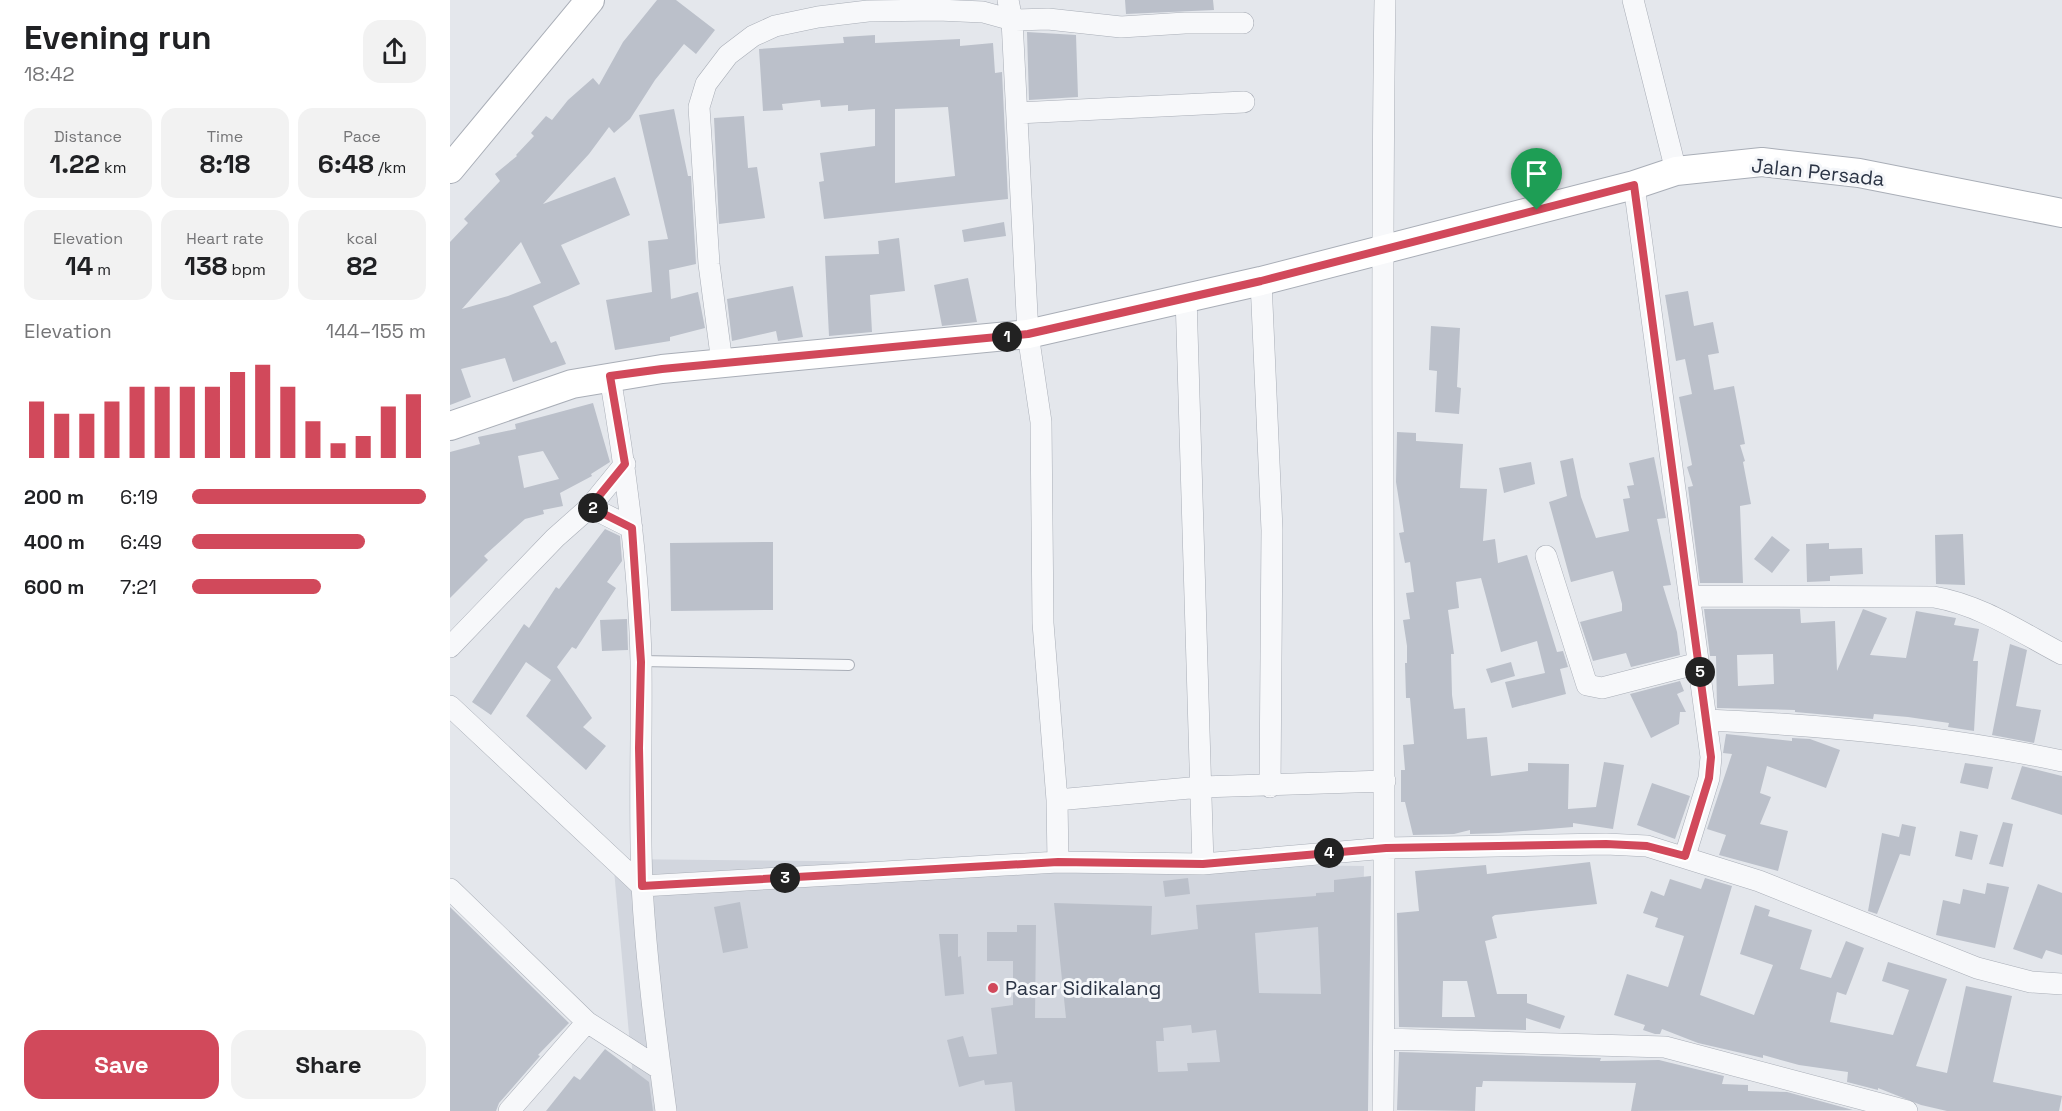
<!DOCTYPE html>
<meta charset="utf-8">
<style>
body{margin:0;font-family:"Space Grotesk",sans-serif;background:#f2f2f2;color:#202124;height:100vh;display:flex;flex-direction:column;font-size:22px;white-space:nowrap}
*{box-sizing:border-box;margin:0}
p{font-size:20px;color:#757577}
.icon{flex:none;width:33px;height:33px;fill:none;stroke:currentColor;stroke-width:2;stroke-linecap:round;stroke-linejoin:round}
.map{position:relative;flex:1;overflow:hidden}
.panel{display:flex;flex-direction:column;background:#fff;width:450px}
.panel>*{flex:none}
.pin{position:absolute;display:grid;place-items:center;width:51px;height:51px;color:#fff;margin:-62px -26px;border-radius:50% 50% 50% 0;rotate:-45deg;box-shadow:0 0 6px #0007}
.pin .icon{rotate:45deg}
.km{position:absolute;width:30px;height:30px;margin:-15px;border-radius:50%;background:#222;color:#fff;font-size:16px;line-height:30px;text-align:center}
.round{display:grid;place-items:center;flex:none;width:63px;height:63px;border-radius:18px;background:#f2f2f2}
.summary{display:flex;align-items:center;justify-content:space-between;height:102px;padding:0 24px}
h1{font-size:33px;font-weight:700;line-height:45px}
.figures{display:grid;grid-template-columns:repeat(3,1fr);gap:9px;height:102px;padding:6px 24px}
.figures div{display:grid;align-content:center;border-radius:15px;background:#f2f2f2;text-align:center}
.figures b{font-size:26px;font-weight:700}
.figures small{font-size:16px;font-weight:400}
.figures p{font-size:16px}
.chart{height:168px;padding:12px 24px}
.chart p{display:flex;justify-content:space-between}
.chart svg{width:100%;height:108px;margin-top:6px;stroke:#d1495b;stroke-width:6}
.button{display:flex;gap:12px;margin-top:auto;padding:12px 24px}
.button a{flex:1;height:69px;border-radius:18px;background:#d1495b;color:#fff;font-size:24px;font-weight:700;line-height:69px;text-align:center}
.button a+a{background:#f2f2f2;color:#202124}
ul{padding:0 24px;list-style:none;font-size:20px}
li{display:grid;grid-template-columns:96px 72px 1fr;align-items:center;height:45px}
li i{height:15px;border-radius:8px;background:#d1495b}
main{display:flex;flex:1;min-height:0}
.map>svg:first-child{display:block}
.built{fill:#d2d6de}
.building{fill:#bbc0ca;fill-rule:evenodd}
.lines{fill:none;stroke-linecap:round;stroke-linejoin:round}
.lane-casing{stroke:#a9aeb7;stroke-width:12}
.street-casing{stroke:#a9aeb7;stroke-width:22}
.secondary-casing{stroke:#a9aeb7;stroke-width:30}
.lane{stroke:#f7f8fa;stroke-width:10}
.street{stroke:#f7f8fa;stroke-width:21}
.secondary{stroke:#fff;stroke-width:28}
.route-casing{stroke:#fff;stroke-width:12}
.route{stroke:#d1495b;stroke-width:8}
.poi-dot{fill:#d1495b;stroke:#f4f6f9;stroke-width:2}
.labels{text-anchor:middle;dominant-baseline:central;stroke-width:6;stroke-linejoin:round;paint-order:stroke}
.street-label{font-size:20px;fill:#2b3445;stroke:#f4f6f9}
.poi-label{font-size:20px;fill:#2b3445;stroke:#f4f6f9;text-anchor:start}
</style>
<main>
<section class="panel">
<div class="summary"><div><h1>Evening run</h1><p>18:42</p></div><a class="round"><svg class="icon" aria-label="share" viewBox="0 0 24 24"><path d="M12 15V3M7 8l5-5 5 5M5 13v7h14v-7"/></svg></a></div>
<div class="figures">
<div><p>Distance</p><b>1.22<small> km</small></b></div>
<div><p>Time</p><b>8:18</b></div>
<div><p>Pace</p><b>6:48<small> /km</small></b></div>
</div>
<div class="figures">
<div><p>Elevation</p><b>14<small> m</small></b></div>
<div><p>Heart rate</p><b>138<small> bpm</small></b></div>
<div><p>kcal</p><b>82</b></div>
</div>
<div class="chart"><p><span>Elevation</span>144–155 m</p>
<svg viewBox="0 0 160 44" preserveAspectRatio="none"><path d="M5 44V21M15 44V26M25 44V26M35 44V21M45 44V15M55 44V15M65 44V15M75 44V15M85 44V9M95 44V6M105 44V15M115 44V29M125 44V38M135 44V35M145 44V23M155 44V18"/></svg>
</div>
<ul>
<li><b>200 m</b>6:19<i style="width:100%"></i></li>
<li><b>400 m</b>6:49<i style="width:74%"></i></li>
<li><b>600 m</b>7:21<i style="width:55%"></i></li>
</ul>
<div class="button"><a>Save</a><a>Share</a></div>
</section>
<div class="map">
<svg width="1612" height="1111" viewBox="0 0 1612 1111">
<rect width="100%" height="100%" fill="#e4e7ec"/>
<path class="built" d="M 163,859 L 914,866 L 910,1111 L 186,1111 Z"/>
<path class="building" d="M 207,0 L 226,0 L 265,30 L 246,54 L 234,44 L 205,80 L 180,119 L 164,133 L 159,127 L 139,154 L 93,204 L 165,177 L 180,215 L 111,245 L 130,284 L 83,306 L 101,343 L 106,341 L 116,364 L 63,382 L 55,358 L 11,369 L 21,397 L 0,405 L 0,242 L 18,223 L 14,219 L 50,181 L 45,174 L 67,156 L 66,155 L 84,136 L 81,133 L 96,116 L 102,120 L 118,100 L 143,78 L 149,85 L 173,42 ZM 71,242 L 91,283 L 58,296 L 12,309 Z
M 675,0 L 763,0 L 764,10 L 676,14 Z
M 577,32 L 626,35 L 628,97 L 579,100 Z
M 425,35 L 425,43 L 510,39 L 510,46 L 543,43 L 545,73 L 552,72 L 558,199 L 374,219 L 369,182 L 374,181 L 370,153 L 425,146 L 425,109 L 398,111 L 398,105 L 371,107 L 370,100 L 332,104 L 333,110 L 313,111 L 309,49 L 394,43 L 393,37 ZM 498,107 L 505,176 L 445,183 L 445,109 Z
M 224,109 L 238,176 L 241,176 L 246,264 L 219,270 L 221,299 L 248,292 L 255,328 L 220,337 L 220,341 L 165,350 L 156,300 L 202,292 L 198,241 L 218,239 L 189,115 Z
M 294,116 L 298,168 L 307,167 L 315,218 L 269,224 L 264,118 Z
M 554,222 L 556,236 L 514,242 L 512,230 Z
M 449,238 L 455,291 L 420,295 L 422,332 L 379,336 L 375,256 L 429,254 L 428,241 Z
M 518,278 L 527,322 L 492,326 L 484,285 Z
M 343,286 L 353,337 L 328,341 L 326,331 L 282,341 L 277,299 Z
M 1238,291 L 1244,326 L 1263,322 L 1269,353 L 1258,355 L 1264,390 L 1284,386 L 1295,444 L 1290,445 L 1295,461 L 1293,462 L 1301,504 L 1290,506 L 1293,583 L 1250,583 L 1238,487 L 1243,486 L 1237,467 L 1242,465 L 1229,397 L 1242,394 L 1235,359 L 1226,361 L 1215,295 Z
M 981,326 L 1010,328 L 1007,387 L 1011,388 L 1009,414 L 985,412 L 987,371 L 979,370 Z
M 143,403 L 160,462 L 141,474 L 142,476 L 110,493 L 113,506 L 93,510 L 94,514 L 75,519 L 34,556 L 38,560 L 0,598 L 0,452 L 30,444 L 28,437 L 66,429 L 65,424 ZM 93,451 L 109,479 L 74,488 L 68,456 Z
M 947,432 L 966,433 L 966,441 L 1013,444 L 1010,488 L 1037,489 L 1033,541 L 1045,539 L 1048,563 L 1077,555 L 1107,652 L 1113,651 L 1118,667 L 1110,669 L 1116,694 L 1062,708 L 1055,682 L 1095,673 L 1087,641 L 1051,652 L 1031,578 L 1006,582 L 1009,608 L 998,610 L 1004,654 L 1001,654 L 1002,695 L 1004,709 L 1015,708 L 1017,739 L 1037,737 L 1041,776 L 1078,771 L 1078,763 L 1119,764 L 1118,809 L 1146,807 L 1154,762 L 1174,765 L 1163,829 L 1123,823 L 1123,827 L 1049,833 L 1020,834 L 1020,830 L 1004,834 L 963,835 L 955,802 L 951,802 L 951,770 L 955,770 L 953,745 L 964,744 L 960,698 L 956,698 L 955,663 L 957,663 L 957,646 L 953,620 L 960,619 L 956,593 L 964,592 L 960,562 L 955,563 L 949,533 L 954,532 L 946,482 Z
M 1204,457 L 1216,518 L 1207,519 L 1221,585 L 1213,586 L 1227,632 L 1230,655 L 1181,667 L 1176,653 L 1143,661 L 1130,622 L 1172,611 L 1172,604 L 1163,571 L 1121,582 L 1099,502 L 1117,496 L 1110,461 L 1123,458 L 1131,497 L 1146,538 L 1179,531 L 1173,499 L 1180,498 L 1177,486 L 1184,485 L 1179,463 Z
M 1081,462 L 1085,484 L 1054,493 L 1049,468 Z
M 155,529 L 170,536 L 172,561 L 157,582 L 166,588 L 126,649 L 122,647 L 107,667 L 142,718 L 133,727 L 156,746 L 136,770 L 76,716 L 101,680 L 76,662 L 41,715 L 22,702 L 74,624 L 79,628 L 106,587 L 109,589 Z
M 1513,534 L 1515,585 L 1486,584 L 1485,535 Z
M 1322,536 L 1340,550 L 1322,573 L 1304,559 Z
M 323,542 L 323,610 L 221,611 L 220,543 Z
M 1379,543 L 1379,549 L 1412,548 L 1413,574 L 1380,576 L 1380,581 L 1357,582 L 1356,544 Z
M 1254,609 L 1350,609 L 1351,623 L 1385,621 L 1387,671 L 1413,609 L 1437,618 L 1420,655 L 1456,658 L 1466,611 L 1506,618 L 1504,625 L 1529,629 L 1523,661 L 1528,661 L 1524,731 L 1498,727 L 1499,723 L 1458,717 L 1424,714 L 1423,719 L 1345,712 L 1345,710 L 1267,708 L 1266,656 L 1260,656 ZM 1323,654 L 1324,684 L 1288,686 L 1287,655 Z
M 177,619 L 178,650 L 152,651 L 150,620 Z
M 1560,644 L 1577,650 L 1566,706 L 1591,710 L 1584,743 L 1542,735 Z
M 1061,662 L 1065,676 L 1041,683 L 1036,669 Z
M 1230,681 L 1234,691 L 1227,694 L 1236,712 L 1230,712 L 1229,724 L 1201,738 L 1180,694 Z
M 1276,734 L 1342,741 L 1342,738 L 1360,739 L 1390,750 L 1376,788 L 1317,766 L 1310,793 L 1321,797 L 1310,824 L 1338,831 L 1328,871 L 1269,855 L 1276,835 L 1257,829 L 1282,754 L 1273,753 Z
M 1515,763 L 1543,767 L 1538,789 L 1510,783 Z
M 1572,766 L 1612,776 L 1612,815 L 1561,799 Z
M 1202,783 L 1240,796 L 1225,839 L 1187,825 Z
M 1553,822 L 1563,824 L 1553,867 L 1539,864 Z
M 1452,824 L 1466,827 L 1460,856 L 1450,854 L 1427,914 L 1418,911 L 1432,833 L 1449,837 Z
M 1510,831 L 1528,835 L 1522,860 L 1505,856 Z
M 1140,862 L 1147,904 L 1045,915 L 1042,917 L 1047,938 L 1035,941 L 1047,994 L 1077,994 L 1077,1003 L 1115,1016 L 1110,1029 L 1076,1018 L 1076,1030 L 949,1027 L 947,913 L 969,911 L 965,871 L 1036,865 L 1037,874 ZM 993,981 L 1017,981 L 1025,1017 L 992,1017 Z
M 921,876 L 918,1111 L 565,1111 L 562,1082 L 535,1085 L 534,1080 L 509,1087 L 497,1040 L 513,1036 L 519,1057 L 547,1054 L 541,1008 L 563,1005 L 563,961 L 537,961 L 537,932 L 567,932 L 567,925 L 586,925 L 585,1018 L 616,1018 L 604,903 L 702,906 L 701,935 L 748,929 L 746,905 L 866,896 L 866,893 L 884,892 L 884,880 ZM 868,927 L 871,994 L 809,993 L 805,933 ZM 741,1025 L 742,1033 L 766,1030 L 770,1062 L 737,1063 L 738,1071 L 708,1072 L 706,1041 L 714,1041 L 713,1028 Z
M 738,878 L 740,894 L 715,897 L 713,881 Z
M 1255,878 L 1282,886 L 1250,995 L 1304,1015 L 1323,965 L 1290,954 L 1305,905 L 1320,910 L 1318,916 L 1362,930 L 1350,969 L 1381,978 L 1396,941 L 1414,948 L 1396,995 L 1387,992 L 1380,1022 L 1443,1035 L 1459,990 L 1432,981 L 1438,962 L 1497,979 L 1466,1066 L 1497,1073 L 1516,986 L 1562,996 L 1543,1082 L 1612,1096 L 1609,1111 L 1497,1111 L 1471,1105 L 1428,1088 L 1428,1090 L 1397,1082 L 1398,1072 L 1349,1065 L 1313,1055 L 1313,1058 L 1248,1043 L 1212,1029 L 1210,1034 L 1205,1034 L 1193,1030 L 1195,1025 L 1164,1015 L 1177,974 L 1218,987 L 1234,936 L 1205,927 L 1208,918 L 1193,913 L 1201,891 L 1214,896 L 1220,879 L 1251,889 Z
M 1537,883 L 1559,887 L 1545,948 L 1486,935 L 1493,900 L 1510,904 L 1513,889 L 1535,894 Z
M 1588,884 L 1612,893 L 1612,955 L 1596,950 L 1592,959 L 1563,949 Z
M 290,902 L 298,948 L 273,953 L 264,907 Z
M 0,907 L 119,1023 L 88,1055 L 90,1056 L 49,1103 L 46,1111 L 0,1111 Z
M 489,934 L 508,934 L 508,957 L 511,956 L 514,994 L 495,996 Z
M 155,1049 L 199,1082 L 203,1111 L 96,1111 L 124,1076 L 130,1080 Z
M 949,1052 L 1151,1058 L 1150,1061 L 1209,1060 L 1274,1076 L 1272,1084 L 1298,1085 L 1298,1091 L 1337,1092 L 1403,1110 L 1181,1111 L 1186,1083 L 1033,1081 L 1032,1087 L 1026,1087 L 1025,1111 L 947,1110 Z"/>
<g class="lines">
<g class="lane-casing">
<path id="lane" d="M 191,661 L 399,665"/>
</g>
<g class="street-casing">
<path id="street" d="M 558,0 L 562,20 L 578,334 L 591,422 L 593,623 L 607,800 L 608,862
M 1183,0 L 1226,171
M 567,113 L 794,102
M 1184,185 L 1261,757 L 1259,778 L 1235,856
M 811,281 L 822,530 L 820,787
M 736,296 L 753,864
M 272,363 L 259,264 L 249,107 L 256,84 L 278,55 L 303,36 L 325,26 L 368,17 L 418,11 L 488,10 L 533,12 L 562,20 L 598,19 L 671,27 L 735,23 L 793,23
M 160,377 C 176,471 189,566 191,661 C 192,736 189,810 192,885 C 196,960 206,1036 216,1111
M 140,507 L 182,528
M 1096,556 L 1137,685 L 1152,688 L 1249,663
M 1239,596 L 1484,597 C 1531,605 1570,632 1612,654
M 0,647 L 105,538 L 140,507 L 175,464
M 0,706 L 192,886 L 608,862 L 753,864 L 936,848 L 1156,844 L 1197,846 L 1309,881 L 1527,968 L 1581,982 L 1612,984
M 1256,720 C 1375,725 1495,736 1612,761
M 607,800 L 751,787 L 935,781
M 0,889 L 137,1022 L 210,1069
M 934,1039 L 1215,1047 L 1457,1111
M 59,1111 L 137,1022
M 933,1111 C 937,741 929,370 935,0"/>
</g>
<g class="secondary-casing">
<path id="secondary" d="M 0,169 L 140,0
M 0,426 L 122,384 L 212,369 L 578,334 L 811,281 L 1184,185 L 1226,171 L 1312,162 L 1409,173 L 1612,213"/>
</g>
<use href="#lane" class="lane"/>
<use href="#street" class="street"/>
<use href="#secondary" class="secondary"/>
</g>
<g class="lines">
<g class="route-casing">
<path id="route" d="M 1184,185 L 1261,757 L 1259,778 L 1235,856 L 1197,846 L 1156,844 L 936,848 L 753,864 L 608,862 L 192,886 L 189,748 L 191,662 L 182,528 L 140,507 L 175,464 L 160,376 L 212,369 L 578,334 L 811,281 Z"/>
</g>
<use href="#route" class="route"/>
</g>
<circle class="poi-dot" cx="543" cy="988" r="6"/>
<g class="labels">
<g class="street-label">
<text transform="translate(1368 172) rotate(6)">Jalan Persada</text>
</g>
<g class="poi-label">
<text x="555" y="988">Pasar Sidikalang</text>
</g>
</g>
</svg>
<div class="pin" style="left:1087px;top:210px;background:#1e9e55"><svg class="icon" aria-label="arrive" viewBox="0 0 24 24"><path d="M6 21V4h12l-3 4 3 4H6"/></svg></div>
<b class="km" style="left:557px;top:337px">1</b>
<b class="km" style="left:143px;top:508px">2</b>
<b class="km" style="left:335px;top:878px">3</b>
<b class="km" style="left:879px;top:853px">4</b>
<b class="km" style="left:1250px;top:672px">5</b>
</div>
</main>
